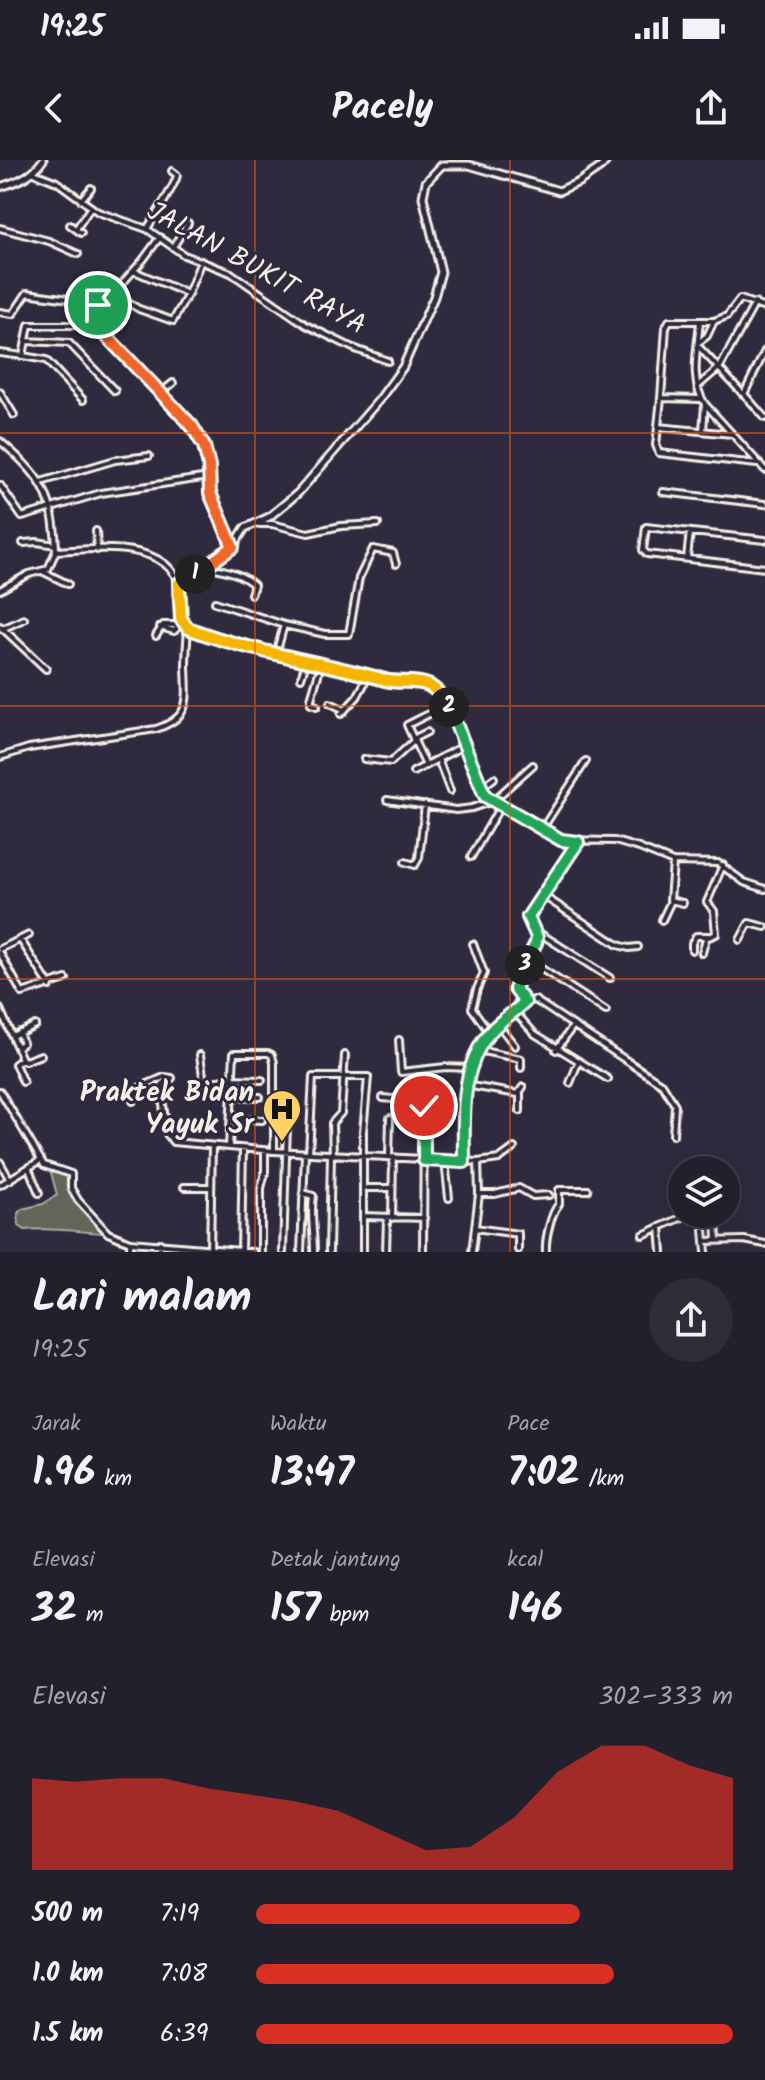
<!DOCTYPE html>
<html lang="id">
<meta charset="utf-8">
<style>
body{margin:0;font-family:Kalam,sans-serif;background:#2f2d3a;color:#f1f3f6;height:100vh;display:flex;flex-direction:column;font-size:30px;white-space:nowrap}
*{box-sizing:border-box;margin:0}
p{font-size:26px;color:#a3a3aa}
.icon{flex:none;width:44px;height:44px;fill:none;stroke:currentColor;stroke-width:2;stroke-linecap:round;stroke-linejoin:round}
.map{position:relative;height:1092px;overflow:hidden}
.panel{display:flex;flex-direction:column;background:#23202e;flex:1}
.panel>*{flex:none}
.tools{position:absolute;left:668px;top:996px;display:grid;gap:16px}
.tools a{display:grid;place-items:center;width:72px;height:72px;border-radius:50%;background:#23202e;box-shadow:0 8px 32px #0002,0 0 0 2px #403e4a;font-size:40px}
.pin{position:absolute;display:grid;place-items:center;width:68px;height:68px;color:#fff;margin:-34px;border:4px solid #fff;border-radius:50%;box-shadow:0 2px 8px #0007}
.km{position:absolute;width:40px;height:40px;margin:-20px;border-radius:50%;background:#222;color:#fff;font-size:22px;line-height:40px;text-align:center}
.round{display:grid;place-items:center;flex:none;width:84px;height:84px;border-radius:42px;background:#2f2d3a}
.overview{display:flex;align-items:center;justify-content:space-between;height:136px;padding:0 32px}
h1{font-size:44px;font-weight:600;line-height:60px}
.metrics{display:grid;grid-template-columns:repeat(3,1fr);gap:12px;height:136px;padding:8px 32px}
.metrics div{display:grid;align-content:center}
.metrics b{font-size:40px;font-weight:600}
.metrics small{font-size:22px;font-weight:400}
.metrics p{font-size:22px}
.chart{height:224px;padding:16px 32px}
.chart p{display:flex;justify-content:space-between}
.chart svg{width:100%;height:144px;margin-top:8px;fill:#d93025;opacity:.7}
ul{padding:0 32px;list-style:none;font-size:26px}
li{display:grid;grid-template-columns:128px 96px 1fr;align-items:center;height:60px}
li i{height:20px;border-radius:10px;background:#d93025}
.status{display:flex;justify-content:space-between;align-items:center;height:56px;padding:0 40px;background:#23202e;direction:ltr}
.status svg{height:22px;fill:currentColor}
header{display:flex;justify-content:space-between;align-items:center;height:104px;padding:0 32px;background:#23202e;font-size:36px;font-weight:600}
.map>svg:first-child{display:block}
.green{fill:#626658;stroke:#abaca0;stroke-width:2}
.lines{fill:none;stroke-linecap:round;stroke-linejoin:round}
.minor-casing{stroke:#f4f1e8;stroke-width:10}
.tertiary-casing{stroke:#f4f1e8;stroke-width:11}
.minor{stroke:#2f2a3d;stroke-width:4}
.tertiary{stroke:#2f2a3d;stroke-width:5}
.split-1-casing{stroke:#fff;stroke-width:16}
.split-2-casing{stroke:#fff;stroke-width:16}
.split-3-casing{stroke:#fff;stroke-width:16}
.split-4-casing{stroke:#fff;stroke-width:16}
.split-1{stroke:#f0652b;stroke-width:10}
.split-2{stroke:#f5b400;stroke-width:10}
.split-3{stroke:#22a559;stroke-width:10}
.split-4{stroke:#22a559;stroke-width:10}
.grid{fill:none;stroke:#e8590c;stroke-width:2;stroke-opacity:0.55}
.labels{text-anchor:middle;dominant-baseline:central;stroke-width:6;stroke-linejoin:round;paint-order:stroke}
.street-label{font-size:28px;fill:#f4f1e8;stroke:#2f2a3d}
.poi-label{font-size:28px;font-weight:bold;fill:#f4f1e8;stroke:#2f2a3d;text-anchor:end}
</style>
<div class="status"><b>19:25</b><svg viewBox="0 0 49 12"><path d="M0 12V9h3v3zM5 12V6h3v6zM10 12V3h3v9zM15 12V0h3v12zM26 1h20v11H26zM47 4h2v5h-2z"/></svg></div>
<header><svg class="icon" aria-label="back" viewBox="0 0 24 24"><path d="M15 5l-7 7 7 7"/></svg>Pacely<svg class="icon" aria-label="share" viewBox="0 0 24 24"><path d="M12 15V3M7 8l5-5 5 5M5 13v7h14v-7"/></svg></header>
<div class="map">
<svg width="765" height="1092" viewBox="0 0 765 1092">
<rect width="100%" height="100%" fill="#2f2a3d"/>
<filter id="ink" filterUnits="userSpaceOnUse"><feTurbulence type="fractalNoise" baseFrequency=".0125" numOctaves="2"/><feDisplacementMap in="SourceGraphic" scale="16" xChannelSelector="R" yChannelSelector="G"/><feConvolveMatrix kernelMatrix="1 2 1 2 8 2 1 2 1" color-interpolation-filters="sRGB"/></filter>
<g filter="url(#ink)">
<path class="green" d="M 50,1009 L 69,1015 C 71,1040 89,1055 104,1073 C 78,1072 52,1067 25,1070 L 19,1066 L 18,1053 L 22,1049 L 43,1044 L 57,1035 Z"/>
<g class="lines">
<g class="minor-casing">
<path id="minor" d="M 34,13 L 57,22 L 98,52 L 147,69 L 184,95 L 231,113 L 306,165 L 353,188 L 388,201
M 81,40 L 91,28
M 70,65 L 81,73
M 0,68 L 49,81 L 78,94
M 76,69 L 91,47
M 147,69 C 154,57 176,25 177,15 L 172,11
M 173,87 L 188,63
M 134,111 L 188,134
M 113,134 L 139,149 L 173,161 L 188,134 L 201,101
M 92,144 L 91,154 L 94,163 L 198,276 L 207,295 L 210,333 L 233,387 L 179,423
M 0,152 L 13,154 L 27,133 L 104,144 L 143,100 L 160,77
M 700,161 C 698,187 689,221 705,244 L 765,310
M 26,181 L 69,183 L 115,231
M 699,182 L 707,176 L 714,161 L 727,156 L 740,139 L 765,148
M 698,186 L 743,234
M 765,191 L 744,234 L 765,258
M 0,193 L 23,196 L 29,165 L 80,165
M 23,196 L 46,200 L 83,240
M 698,226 L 720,207 L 755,143
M 0,232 L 14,255
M 159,234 L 173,223
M 661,238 L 656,285 L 659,293 L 757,304
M 701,239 L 661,238 L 666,167 L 669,161 L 714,161
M 658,267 L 732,274
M 703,271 L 705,244
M 0,281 C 41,316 55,335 56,391
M 41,322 L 115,300 L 149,296
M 0,325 L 22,357 L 101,333 L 209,317
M 663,332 L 765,344
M 258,364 L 272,364 L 308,373 L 341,366 L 378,364
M 96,371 L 97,390
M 765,380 L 646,367 L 643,390 L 647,394 L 765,408
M 23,383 L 37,382 L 56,385
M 687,398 L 690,372
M 207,406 C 224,410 241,413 254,425 L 251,434
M 42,411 L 68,424
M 0,430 L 29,414 L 48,409 L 56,391 C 93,389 167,379 179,426 C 183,441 177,456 188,468 L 302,501 L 345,509 L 389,521 L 425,524 L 436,530 L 447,545 L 485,636 L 561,680 L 615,681 L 639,688 L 673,702 L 718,703 L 744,722 L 765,729
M 215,442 L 284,465
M 0,466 L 46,509
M 160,467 L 174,471 L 179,466
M 2,469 L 24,459
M 156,476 L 163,465 L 184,465
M 276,494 L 284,465 L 325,474 L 349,474 L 359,418 L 373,389 L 393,393 L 396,404
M 301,518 L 306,502
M 330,543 L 345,550
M 317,546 L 311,544 L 311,539 L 321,505
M 341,554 L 357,537 L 369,515
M 413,579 L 427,572
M 0,597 L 29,588 L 156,569 C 192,557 187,539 186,507 C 186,494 187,481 188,468
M 364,599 L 391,602 L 414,581
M 438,599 L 450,631
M 426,606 L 407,565 L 447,545
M 413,612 L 463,586
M 480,629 L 494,618
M 387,640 L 456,650 L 472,648 L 493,641 L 533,605
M 542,669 L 586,601
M 578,682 L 528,757 L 537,777 L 536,783 L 520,816 L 516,832 L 525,842 L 535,840 L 662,924 L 675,945 L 673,975
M 471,697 L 501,645
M 405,702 L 415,705 L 419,698 L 425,645
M 673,703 L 670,740 L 683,743
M 542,735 L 618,785 L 629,788 L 638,787
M 662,760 L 671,741
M 533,769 L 610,818
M 20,779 L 50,826
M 740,780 L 749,763 L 765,767
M 473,784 L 484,813 L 477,829 L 472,848 L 489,872
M 0,789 L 29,775
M 692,790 L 692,783 L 696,776 L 708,776
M 0,793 L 22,833 L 66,819
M 702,793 L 706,778 L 716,774 L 714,751 L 707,742 L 723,705
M 528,800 L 606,851
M 0,849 L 22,899 L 15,904 L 23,922
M 515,852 L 535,874 L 608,919
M 12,876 L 35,865
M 399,880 L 401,912 L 446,907 L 470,908
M 515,886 L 498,864 L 525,842
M 17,887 L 23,883 L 19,872
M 478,890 L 521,899 L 521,908
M 556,890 L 573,866
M 200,895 L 204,923 L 232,919 L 262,920
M 22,899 L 25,901 L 41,895
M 172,918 L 163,924 L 161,930 L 167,974 L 173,982 L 274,991 L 478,1002 L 499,999 L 514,988
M 570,923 L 578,903
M 465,925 L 518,934 L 523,927
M 0,931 L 44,1005 L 71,1014 L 71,1028 L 78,1040 L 108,1073 L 130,1082 L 253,1092
M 520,933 L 520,951
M 231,937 L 260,937
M 383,938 L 419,942 L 424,946 L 423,1092
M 133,941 L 138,928 L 164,917 L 172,918
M 231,959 L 262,960
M 229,987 L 234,893 L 268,893 L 272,895 L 274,903 L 274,991
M 309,993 L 313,917 L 368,917 L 363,972 L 363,1092
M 333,995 L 332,963 L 341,953 L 345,895
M 389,997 L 390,958
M 445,1001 L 449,1038
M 0,1002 L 10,1020
M 464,1002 C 464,953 459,901 498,864
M 29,1009 L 39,1033
M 0,1025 L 41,1000
M 184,1027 L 211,1027
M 367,1028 L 392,1028
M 303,1033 L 313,1036 C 310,1054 314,1072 314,1092
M 479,1034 L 495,1034 L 519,1028 L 533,1036 L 549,1035
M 363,1056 L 424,1058
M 716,1056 L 717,1080
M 392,1058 L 393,997
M 660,1067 L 690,1054
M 475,1068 L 518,1074 L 518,1090
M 704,1070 L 706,1092
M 643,1075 L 660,1067 L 662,1092
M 705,1081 L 744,1080 L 765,1084
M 241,1090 L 243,989
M 130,1092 L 130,1082
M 160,1092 L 160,1083
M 210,1092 L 212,986
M 261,1092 L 261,1028 L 265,1013 L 265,991
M 283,1092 L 287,965
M 301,1092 L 305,993
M 329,1092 L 331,995
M 386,1092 L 387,1058
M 472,1092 L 479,1034 L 478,1002
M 546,1092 C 545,1079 551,1053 559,1044 L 559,1030 L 588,1030"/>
</g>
<g class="tertiary-casing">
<path id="tertiary" d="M 0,27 C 19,21 32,16 43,0
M 233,387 L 245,368 L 269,357 L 298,333 L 379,240 L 403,207 L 434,137 L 441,112 L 423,37 L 426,22 L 442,5 L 469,5 L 559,31 L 579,22 L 601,7 L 607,0"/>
</g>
<use href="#minor" class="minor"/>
<use href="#tertiary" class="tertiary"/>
</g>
</g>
<g class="lines" filter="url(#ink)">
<g class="split-1-casing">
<path id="split-1" d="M 98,145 L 91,146 L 91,154 L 94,163 L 192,266 L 204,286 L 209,306 L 210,333 L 233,387 L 195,414"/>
</g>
<g class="split-2-casing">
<path id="split-2" d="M 195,414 L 179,423 L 181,459 L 188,468 C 252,493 320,501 385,520 C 399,524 414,519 428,525 C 438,530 443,538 449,547"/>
</g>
<g class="split-3-casing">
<path id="split-3" d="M 449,547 L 485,636 L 561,680 L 578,682 L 528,757 L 537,777 L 536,783 L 525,805"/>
</g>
<g class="split-4-casing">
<path id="split-4" d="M 424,946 L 424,1000 L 464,1002 C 464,957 459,906 492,870 C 502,859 515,852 525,842 L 515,829 L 525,805"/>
</g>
<use href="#split-1" class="split-1"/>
<use href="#split-2" class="split-2"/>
<use href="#split-3" class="split-3"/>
<use href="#split-4" class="split-4"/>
</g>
<path class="grid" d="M 255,0 L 255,1092M 510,0 L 510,1092M 0,273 L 765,273M 0,546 L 765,546M 0,819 L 765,819"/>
<defs>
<g id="hospital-pin" transform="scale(2)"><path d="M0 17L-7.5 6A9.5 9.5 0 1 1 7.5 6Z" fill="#ffd166" stroke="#2f2a3d"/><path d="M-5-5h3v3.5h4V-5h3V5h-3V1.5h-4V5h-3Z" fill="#111"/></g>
</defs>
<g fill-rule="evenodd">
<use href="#hospital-pin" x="282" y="949"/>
</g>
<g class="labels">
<g class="street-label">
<text transform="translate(256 109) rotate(29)">JALAN BUKIT RAYA</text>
</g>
<g class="poi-label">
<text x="254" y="933">Praktek Bidan<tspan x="254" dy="32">Yayuk Sr</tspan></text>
</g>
</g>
</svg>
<div class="tools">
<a><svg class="icon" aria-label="layers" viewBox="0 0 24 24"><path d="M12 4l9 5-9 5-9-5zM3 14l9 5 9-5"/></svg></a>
</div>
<div class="pin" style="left:98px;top:145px;background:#1e9e55"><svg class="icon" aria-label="arrive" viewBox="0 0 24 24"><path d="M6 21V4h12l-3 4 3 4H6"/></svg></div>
<div class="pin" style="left:424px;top:946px;background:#d93025"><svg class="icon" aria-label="check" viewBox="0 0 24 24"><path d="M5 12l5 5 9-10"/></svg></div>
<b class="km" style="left:195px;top:414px">1</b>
<b class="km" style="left:449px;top:547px">2</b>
<b class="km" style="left:525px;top:805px">3</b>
</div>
<section class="panel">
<div class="overview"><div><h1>Lari malam</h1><p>19:25</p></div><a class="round"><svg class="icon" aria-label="share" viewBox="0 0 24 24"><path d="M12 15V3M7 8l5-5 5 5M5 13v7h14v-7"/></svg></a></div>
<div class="metrics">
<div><p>Jarak</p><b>1.96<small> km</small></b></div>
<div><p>Waktu</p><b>13:47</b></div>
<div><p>Pace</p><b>7:02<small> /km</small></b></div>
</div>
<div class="metrics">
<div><p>Elevasi</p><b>32<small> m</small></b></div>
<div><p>Detak jantung</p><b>157<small> bpm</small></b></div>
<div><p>kcal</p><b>146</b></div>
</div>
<div class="chart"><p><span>Elevasi</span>302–333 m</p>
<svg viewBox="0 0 160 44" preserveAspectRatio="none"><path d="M0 44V16L10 17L20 16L30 16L40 19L50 21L60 23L70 26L80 32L90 38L100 37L110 28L120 14L130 6L140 6L150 12L160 16V44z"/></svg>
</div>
<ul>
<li><b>500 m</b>7:19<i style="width:68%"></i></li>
<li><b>1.0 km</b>7:08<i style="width:75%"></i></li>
<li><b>1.5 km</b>6:39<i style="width:100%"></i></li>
</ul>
</section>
